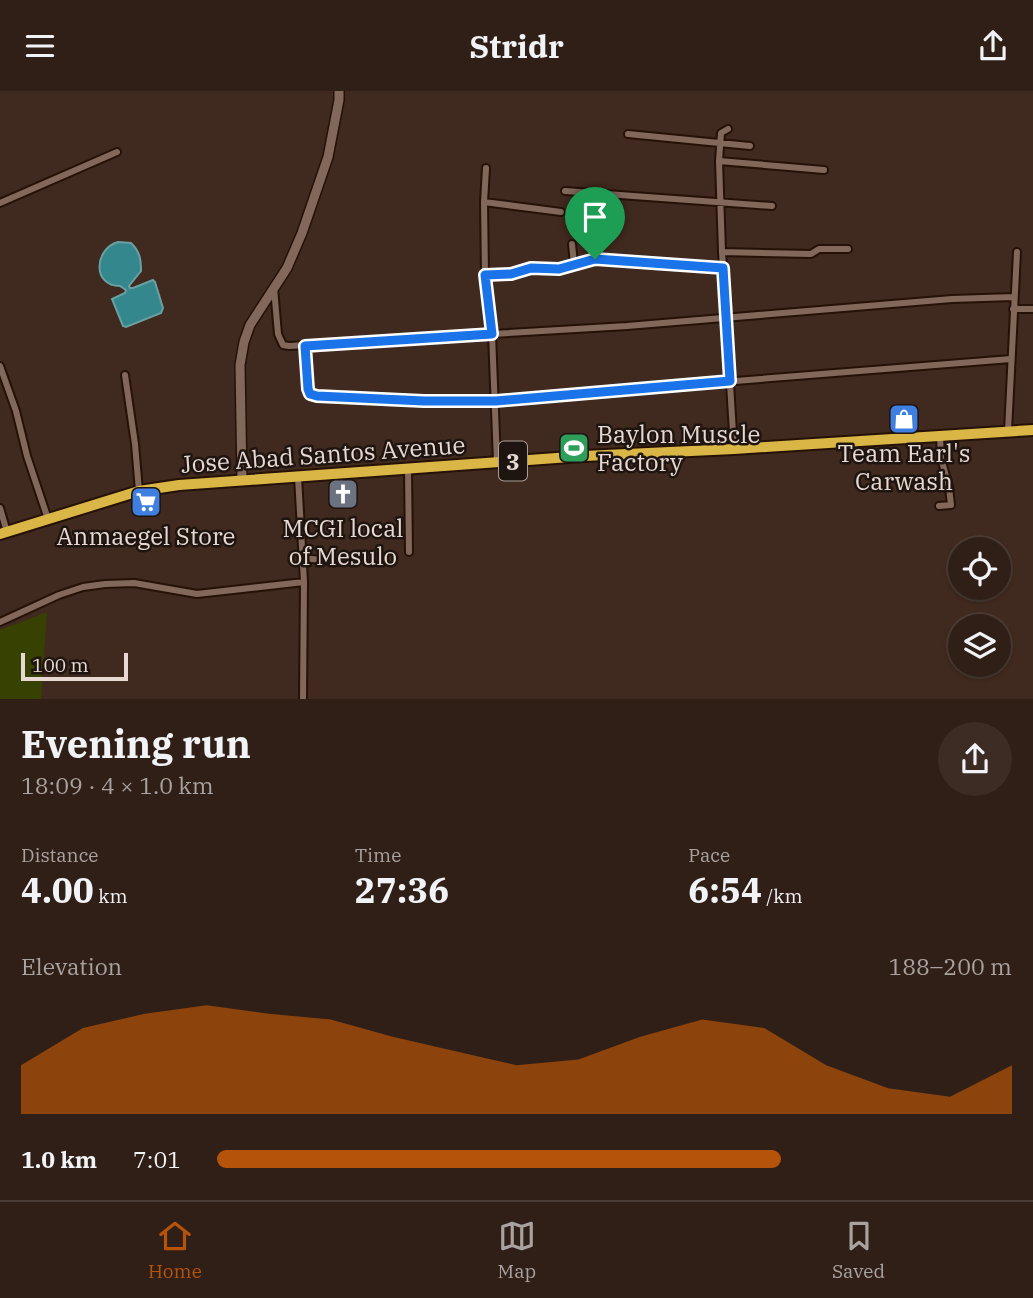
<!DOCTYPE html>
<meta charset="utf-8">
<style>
body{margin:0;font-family:"IBM Plex Serif",serif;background:#3c2c23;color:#f1f3f6;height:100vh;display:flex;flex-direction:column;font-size:26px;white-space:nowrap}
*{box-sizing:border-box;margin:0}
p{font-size:23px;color:#a8a2a1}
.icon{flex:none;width:38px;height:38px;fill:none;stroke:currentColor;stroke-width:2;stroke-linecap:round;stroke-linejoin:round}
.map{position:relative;height:608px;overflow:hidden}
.sheet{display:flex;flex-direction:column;background:#301f16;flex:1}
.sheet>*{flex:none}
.buttons{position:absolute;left:948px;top:446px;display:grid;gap:14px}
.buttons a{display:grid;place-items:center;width:63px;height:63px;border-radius:50%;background:#301f16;box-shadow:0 2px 5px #0004,0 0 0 2px #4b3d35;font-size:35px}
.scale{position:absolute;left:21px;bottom:18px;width:107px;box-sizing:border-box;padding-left:7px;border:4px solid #e7d8d1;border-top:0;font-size:19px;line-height:24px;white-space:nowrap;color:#e7d8d1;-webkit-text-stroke:5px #1f1510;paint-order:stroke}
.pin{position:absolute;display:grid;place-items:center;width:60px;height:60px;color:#fff;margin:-72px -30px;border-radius:50% 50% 50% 0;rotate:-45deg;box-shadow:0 0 7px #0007}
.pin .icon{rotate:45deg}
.round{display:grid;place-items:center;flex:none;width:74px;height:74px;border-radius:37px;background:#3c2c23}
.head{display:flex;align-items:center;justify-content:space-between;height:119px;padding:0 21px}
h1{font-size:38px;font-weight:700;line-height:52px}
.figures{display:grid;grid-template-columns:repeat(3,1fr);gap:10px;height:119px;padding:7px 21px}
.figures div{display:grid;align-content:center}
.figures b{font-size:35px;font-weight:700}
.figures small{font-size:19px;font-weight:400}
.figures p{font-size:19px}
.chart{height:196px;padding:14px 21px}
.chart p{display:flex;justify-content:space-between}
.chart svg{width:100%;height:126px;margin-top:7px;fill:#b45309;opacity:.7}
ul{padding:0 21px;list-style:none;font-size:23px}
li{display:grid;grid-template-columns:112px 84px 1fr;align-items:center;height:52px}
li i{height:18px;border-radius:9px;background:#b45309}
header{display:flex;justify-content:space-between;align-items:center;height:91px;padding:0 21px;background:#301f16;font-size:32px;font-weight:700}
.dock{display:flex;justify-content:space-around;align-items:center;height:98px;border-top:2px solid #4b3d35;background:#301f16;font-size:19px;color:#a8a2a1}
.dock a{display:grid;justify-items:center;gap:4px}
.dock .on{color:#b45309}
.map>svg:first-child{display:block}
.green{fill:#374101}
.water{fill:#34888d;stroke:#6aa0a1;stroke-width:2}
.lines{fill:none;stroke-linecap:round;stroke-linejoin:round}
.street-casing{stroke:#261107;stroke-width:10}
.secondary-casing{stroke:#261107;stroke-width:12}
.highway-casing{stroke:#261107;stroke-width:14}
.street{stroke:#82675b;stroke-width:6}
.secondary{stroke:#82675b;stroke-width:9}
.highway{stroke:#d9b646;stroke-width:10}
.route-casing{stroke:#fff;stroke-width:14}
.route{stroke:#1a73e8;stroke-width:9}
.labels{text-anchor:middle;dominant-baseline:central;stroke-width:5;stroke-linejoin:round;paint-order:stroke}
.shield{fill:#1f1510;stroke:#ab9e97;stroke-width:2}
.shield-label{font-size:23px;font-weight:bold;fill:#e7d8d1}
.poi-label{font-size:24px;fill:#e7d8d1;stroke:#1f1510}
.street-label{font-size:24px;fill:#e7d8d1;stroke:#1f1510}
</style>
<header><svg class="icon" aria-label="menu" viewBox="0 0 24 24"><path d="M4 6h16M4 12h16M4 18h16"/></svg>Stridr<svg class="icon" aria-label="share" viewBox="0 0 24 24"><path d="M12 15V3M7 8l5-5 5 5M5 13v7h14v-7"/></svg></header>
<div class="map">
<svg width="1033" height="609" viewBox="0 0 1033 609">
<rect width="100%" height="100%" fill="#40291e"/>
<path class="green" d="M 47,521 L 41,608 L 0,608 L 0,539 Z"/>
<path class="water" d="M 118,151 L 131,152 C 140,161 141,168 141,180 L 129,195 L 130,197 L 133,197 L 153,189 L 155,191 L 163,217 L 161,222 L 126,236 L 123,235 L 112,208 L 125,202 L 126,199 L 120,195 C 92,195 94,158 118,151 Z"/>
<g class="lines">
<g class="street-casing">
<path id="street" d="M 728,38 L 721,42 L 719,70 L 722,161 L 734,358
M 628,43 L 750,55
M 719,70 L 824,79
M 486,77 L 484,111 L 485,184 L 492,243 L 497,371
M 565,100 L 772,115
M 484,111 L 561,121
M 0,112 L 117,61
M 722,161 L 811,163 L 819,158 L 848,158
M 574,173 L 595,168 L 723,177
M 485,184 L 511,183 L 531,177 L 559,178 L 574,173 L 572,153
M 274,197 L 278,243 L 283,254 L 289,255 L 627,235 L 952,208 L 1014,206
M 1013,218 L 1033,218
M 305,255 L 308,298 L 310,303 L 317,305 L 424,310 L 496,309 L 1011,268
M 0,275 L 16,320 L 27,365 L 48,428
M 125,284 L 135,353 L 139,400
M 1008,340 L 1017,161
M 408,378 L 409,461
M 298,386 L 304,491 L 303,609
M 939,415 L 951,414 L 949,396 L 941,367 L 940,345
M 0,417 L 7,441
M 302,467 L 342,471
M 0,531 L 59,504 L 83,496 L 105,493 L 134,492 L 197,503 L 304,491"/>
</g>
<g class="secondary-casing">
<path id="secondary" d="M 242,389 L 240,274 L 244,251 L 250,234 L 287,177 L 302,142 L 328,66 L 339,9 L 339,0"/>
</g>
<g class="highway-casing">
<path id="highway" d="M 0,443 L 139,400 L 179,394 L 584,365 L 734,358 L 1033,339"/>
</g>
<use href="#street" class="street"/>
<use href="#secondary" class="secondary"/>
<use href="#highway" class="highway"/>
</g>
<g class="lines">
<g class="route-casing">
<path id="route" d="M 595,168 L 723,177 L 730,290 L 496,310 L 424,310 L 317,305 L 310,303 L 308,298 L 305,255 L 492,243 L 485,184 L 511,183 L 531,177 L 559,178 Z"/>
</g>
<use href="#route" class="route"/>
</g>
<defs>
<g id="shop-square" transform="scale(1.575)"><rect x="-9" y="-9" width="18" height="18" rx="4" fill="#3f7fe0" stroke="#1f1510"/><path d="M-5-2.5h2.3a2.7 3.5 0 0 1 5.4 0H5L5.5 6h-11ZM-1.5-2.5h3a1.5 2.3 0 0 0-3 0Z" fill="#fff"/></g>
<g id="stadium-square" transform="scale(1.575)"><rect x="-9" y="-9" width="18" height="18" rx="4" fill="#2e9e5b" stroke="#1f1510"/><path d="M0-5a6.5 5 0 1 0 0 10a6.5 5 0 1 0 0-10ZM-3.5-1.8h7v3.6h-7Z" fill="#fff"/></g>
<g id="church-square" transform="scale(1.575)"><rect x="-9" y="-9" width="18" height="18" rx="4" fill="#6b7280" stroke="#1f1510"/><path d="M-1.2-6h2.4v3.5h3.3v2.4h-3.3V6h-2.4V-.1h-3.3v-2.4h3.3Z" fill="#fff"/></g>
<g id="supermarket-square" transform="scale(1.575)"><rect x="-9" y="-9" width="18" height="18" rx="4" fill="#3f7fe0" stroke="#1f1510"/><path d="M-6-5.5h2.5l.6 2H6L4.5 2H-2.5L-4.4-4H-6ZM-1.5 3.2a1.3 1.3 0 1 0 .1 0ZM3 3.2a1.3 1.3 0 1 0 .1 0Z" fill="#fff"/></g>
</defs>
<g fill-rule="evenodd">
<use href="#shop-square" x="904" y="328"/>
<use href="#stadium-square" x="574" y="357"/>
<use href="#church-square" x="343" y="403"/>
<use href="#supermarket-square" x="146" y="411"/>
</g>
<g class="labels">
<rect class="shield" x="499" y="350.5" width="28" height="39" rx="5"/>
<g class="shield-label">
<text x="513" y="370">3</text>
</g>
<g class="poi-label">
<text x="597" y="343" text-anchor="start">Baylon Muscle<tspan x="597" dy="28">Factory</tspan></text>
<text x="904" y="362">Team Earl's<tspan x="904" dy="28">Carwash</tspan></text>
<text x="343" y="437">MCGI local<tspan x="343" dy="28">of Mesulo</tspan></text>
<text x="146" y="445">Anmaegel Store</text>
</g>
<g class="street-label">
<text transform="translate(323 363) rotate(-4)">Jose Abad Santos Avenue</text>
</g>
</g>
</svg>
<div class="buttons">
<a><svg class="icon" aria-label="locate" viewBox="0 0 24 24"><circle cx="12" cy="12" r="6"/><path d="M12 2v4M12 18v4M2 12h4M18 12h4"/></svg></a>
<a><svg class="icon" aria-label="layers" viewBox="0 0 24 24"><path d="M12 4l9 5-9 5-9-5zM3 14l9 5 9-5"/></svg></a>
</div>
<div class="scale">100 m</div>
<div class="pin" style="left:595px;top:168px;background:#1e9e55"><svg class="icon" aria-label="arrive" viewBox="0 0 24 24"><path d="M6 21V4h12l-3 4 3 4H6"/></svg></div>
</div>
<section class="sheet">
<div class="head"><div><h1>Evening run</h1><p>18:09 · 4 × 1.0 km</p></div><a class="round"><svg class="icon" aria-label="share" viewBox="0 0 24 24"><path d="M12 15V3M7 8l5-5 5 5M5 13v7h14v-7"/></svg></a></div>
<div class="figures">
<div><p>Distance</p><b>4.00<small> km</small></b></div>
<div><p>Time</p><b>27:36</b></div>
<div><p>Pace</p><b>6:54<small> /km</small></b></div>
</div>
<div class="chart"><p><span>Elevation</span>188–200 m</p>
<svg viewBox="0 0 160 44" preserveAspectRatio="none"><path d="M0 44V27L10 14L20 9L30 6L40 9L50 11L60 17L70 22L80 27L90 25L100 17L110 11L120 14L130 27L140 35L150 38L160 27V44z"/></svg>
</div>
<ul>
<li><b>1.0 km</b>7:01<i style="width:71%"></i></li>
</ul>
</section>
<nav class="dock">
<a class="on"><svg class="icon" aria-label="home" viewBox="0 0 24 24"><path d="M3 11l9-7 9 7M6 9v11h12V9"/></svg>Home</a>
<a><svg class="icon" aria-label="map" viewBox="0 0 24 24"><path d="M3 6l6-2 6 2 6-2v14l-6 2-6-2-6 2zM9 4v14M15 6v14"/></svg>Map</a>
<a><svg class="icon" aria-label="saved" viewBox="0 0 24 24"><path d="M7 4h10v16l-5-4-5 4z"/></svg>Saved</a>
</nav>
